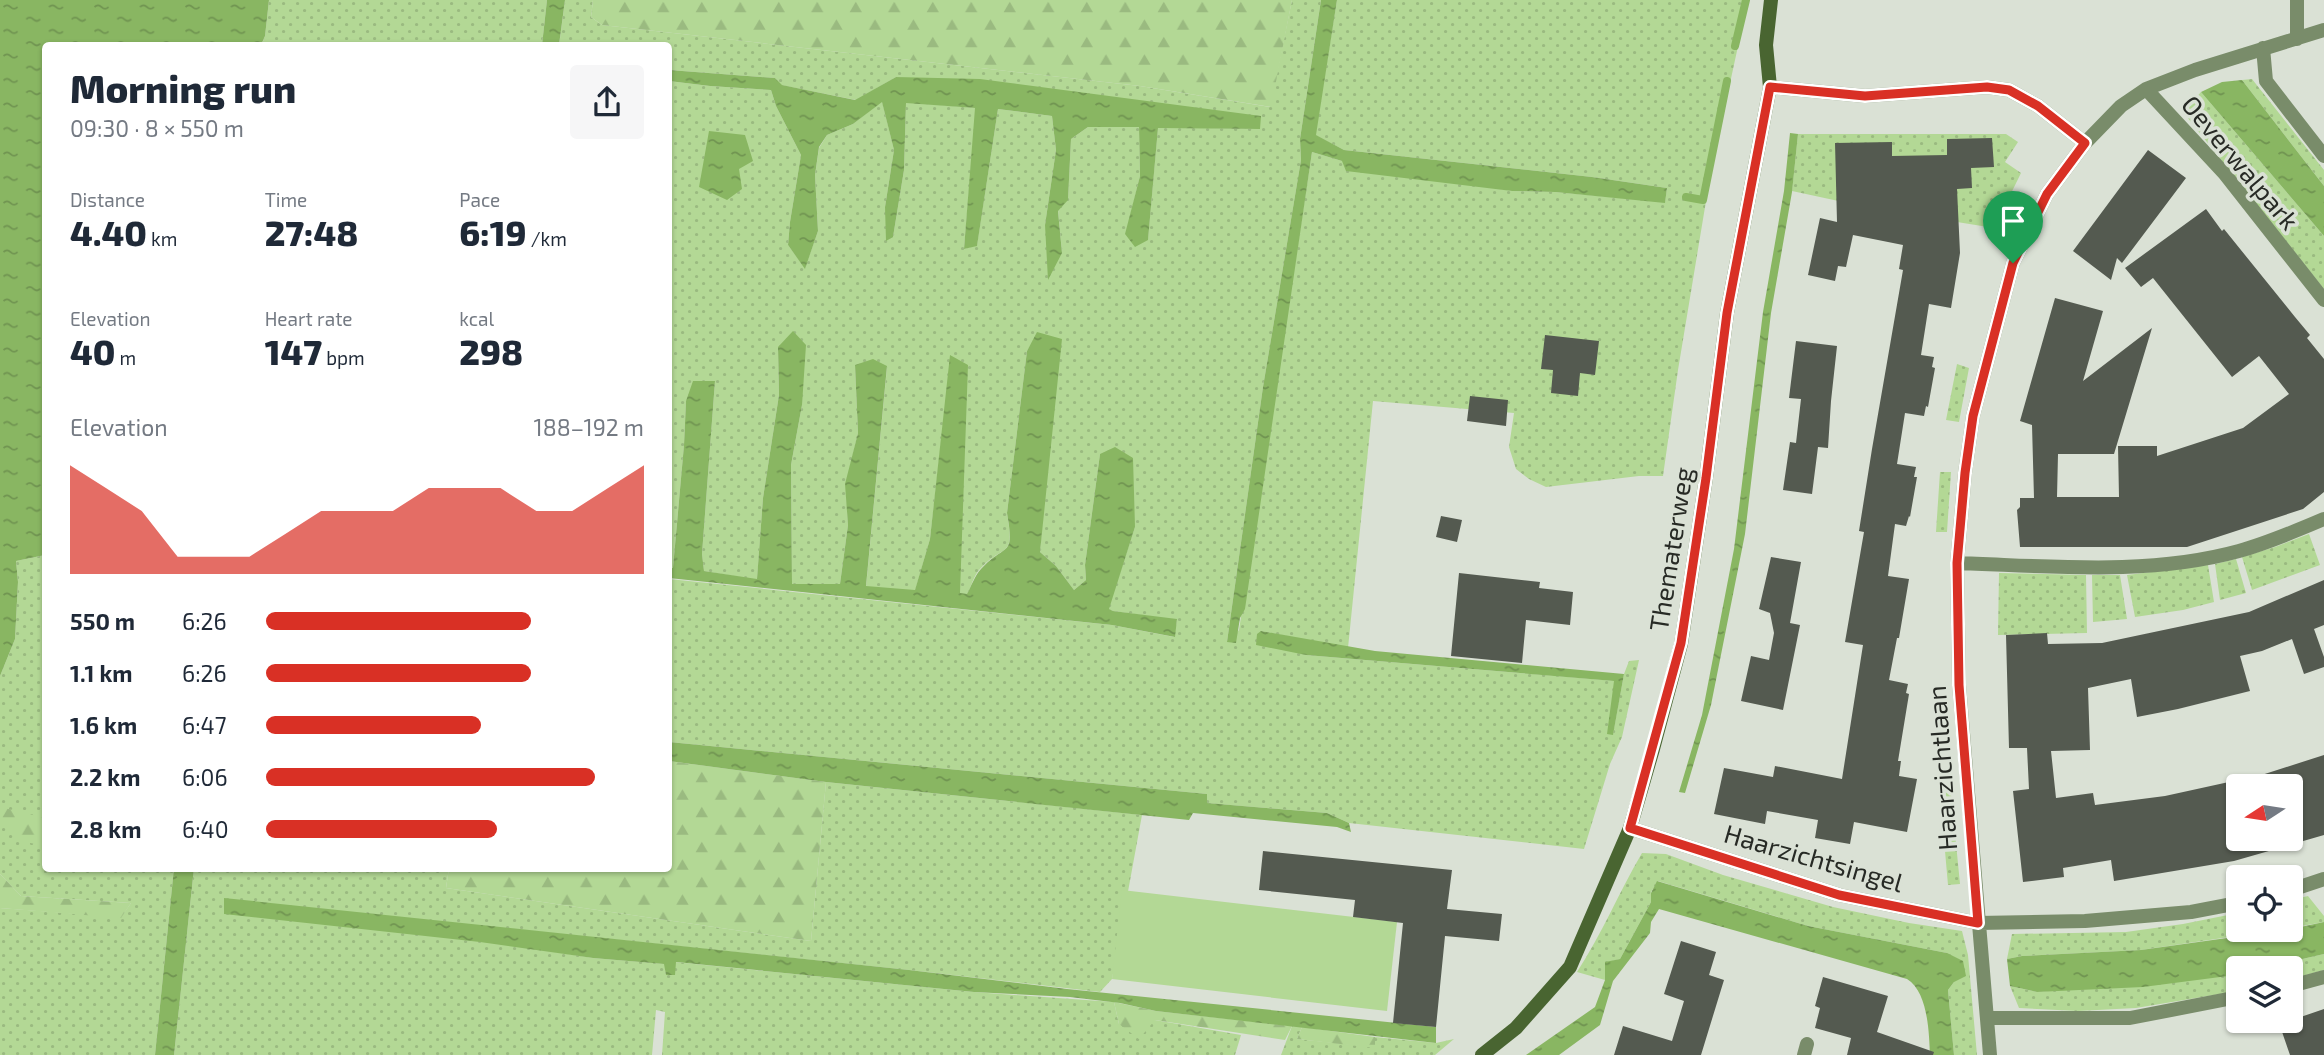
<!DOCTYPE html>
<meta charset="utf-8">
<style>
body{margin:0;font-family:"Exo 2",sans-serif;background:#f6f6f7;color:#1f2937;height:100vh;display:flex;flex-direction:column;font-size:26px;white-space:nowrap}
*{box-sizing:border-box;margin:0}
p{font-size:23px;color:#747a83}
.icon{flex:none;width:38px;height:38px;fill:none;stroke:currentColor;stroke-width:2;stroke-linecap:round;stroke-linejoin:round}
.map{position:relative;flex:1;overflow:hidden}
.drawer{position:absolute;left:42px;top:42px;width:630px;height:830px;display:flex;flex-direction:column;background:#fff;border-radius:7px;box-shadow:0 2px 5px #0004}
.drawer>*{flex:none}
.needle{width:46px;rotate:258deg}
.fabs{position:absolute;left:2226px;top:774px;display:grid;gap:14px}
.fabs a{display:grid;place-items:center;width:77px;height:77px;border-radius:7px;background:#fff;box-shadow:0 2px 5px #0004;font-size:35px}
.pin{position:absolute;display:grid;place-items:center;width:60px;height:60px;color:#fff;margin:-72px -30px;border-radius:50% 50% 50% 0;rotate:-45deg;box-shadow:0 0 7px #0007}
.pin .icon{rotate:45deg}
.round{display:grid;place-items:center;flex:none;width:74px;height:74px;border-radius:7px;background:#f6f6f7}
.summary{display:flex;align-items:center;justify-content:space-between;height:119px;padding:0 28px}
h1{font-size:38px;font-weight:800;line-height:52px}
.metrics{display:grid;grid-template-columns:repeat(3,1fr);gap:10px;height:119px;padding:7px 28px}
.metrics div{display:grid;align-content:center}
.metrics b{font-size:35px;font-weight:800}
.metrics small{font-size:19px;font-weight:400}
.metrics p{font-size:19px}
.chart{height:196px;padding:14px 28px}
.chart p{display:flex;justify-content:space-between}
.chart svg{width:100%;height:126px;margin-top:7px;fill:#d93025;opacity:.7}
ul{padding:0 28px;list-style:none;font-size:23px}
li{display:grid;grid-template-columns:112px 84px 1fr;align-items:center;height:52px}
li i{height:18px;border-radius:9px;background:#d93025}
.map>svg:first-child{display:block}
.green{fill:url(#green-dots)}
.forest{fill:url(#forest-firs)}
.pitch{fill:#b3d895}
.water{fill:url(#water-ripples)}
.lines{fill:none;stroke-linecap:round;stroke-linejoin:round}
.stream{stroke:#89b662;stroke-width:8}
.building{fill:#545a50}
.street{stroke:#798c6a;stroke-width:14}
.secondary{stroke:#496531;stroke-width:14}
.route-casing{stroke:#fff;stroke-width:14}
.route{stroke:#d93025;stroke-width:9}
.labels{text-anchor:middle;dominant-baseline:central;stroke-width:7;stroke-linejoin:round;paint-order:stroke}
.street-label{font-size:26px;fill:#272a25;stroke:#dae1d5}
</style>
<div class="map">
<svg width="2324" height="1055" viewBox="0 0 2324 1055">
<defs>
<pattern id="green-dots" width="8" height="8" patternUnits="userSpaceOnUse" patternTransform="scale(1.75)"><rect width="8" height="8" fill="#b3d895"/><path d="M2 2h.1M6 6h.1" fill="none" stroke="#9aba80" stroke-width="1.8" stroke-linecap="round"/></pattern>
<pattern id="forest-firs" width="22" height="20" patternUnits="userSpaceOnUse" patternTransform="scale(1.75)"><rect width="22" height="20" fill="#b3d895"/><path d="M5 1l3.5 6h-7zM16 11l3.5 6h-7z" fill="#9aba80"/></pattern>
<pattern id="water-ripples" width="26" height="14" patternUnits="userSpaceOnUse" patternTransform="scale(1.75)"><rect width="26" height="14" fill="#89b662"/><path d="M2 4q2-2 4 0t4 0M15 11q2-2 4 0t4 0" fill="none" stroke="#709451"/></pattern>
</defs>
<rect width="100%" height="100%" fill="#dae1d5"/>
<path class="green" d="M 269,0 L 547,0 L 542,45 L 261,46 L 265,36 Z
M 565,0 L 593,0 L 591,17 L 602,25 L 1140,86 L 1270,107 L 1292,0 L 1321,0 L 1300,139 L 1301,160 L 1263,387 L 1227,642 L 1239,630 L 1312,152 L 1342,161 L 1512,191 L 1555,192 L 1665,202 L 1667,188 L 1592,177 L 1344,150 L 1315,135 L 1337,0 L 1748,0 L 1711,171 L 1678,370 L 1663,476 L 1639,476 L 1546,487 L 1529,479 L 1516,469 L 1509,447 L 1514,413 L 1373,401 L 1348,648 L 1261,631 L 1306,655 L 1615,681 L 1613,734 L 1624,674 L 1629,661 L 1639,660 L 1622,737 L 1610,764 L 1584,849 L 1349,823 L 1327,813 L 1206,803 L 1207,794 L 669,742 L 669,579 L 1112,625 L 1174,637 L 1177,620 L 1113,611 L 1108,609 L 1135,527 L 1100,454 L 1085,565 L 1086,580 L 1074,590 L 1056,566 L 1040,552 L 1043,514 L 1038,333 L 1027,351 L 1007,513 C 1015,560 1005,542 980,569 C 974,575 971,587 967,595 L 960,594 L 951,356 L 930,539 L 915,591 L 866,587 L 887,367 L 855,365 L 858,433 L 846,484 L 848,525 L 840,584 L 792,584 L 791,465 L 802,405 L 778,348 L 779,395 L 763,498 L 757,580 L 704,571 L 702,554 L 715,381 L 686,401 L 684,445 L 673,568 L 669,568 L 669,81 L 710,86 L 771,90 L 776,106 L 801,155 L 790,222 L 788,245 L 805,268 L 818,231 L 815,175 L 819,148 L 827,135 L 853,124 L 882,101 L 894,150 L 885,207 L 893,237 L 904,170 L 906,102 L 976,108 L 964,249 L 977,245 L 998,109 L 1052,116 L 1056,150 L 1045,225 L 1062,253 L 1058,210 L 1068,199 L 1071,139 L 1088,127 L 1139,127 L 1140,176 L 1126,233 L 1148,239 L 1158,127 L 1259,129 L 896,77 L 856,100 L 781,85 L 775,78 L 669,70 L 668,46 L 559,46 Z
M 2252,79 L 2324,170 L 2324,186 L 2242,80 Z
M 2201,92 L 2324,236 L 2324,289 L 2183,112 Z
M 1798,134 L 2006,134 L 2018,142 L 2005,162 L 2021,173 L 1994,228 L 1871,208 L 1792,191 Z
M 1957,364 L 1969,368 L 1959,422 L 1946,420 Z
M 1940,472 L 1951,472 L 1947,532 L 1936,532 Z
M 2309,534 L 2320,565 L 2252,590 L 2242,557 L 2275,547 Z
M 45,555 L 46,868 L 174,868 L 155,1055 L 0,1055 L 0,908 L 121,917 L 131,903 L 21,896 L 0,874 L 0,676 L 15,639 L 18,582 L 16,561 Z
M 2236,559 L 2246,593 L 2220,600 L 2215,564 Z
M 2208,565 L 2214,602 L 2183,610 L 2135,617 L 2127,575 Z
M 1999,573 L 2086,575 L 2087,633 L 1998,635 Z
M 2092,575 L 2120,575 L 2127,619 L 2093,622 Z
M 1934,688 L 1946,688 L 1948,748 L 1936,748 Z
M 826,782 L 1142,815 L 1112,979 L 1100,992 L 909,970 L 224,899 L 593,958 L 665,964 L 666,975 L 675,975 L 675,962 L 974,992 L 1114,1002 L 1119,1024 L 1155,1020 L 1241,1035 L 1235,1055 L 662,1055 L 665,1012 L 656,1010 L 652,1055 L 174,1055 L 194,868 L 449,868 L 446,888 L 811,941 Z
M 1950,782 L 1960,884 L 1948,885 L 1939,783 Z
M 1642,853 L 1666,854 L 1723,875 L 1833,907 L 1909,923 L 1962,931 L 1968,955 L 1977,1055 L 1954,1055 L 1948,990 L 1954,982 L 1947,953 L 1808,926 L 1658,881 L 1651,892 L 1651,902 L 1620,959 L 1605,963 L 1605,980 L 1577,972 C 1602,934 1619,892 1642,853 Z
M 2308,896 L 2324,916 L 2324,922 L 2291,928 L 2291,900 Z
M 2238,913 L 2238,929 L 2284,929 L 2141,950 L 2022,956 L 2007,959 L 2012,934 L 2126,932 L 2183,924 Z
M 2324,954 L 2324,970 L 2291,979 L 2291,968 L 2264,968 Z
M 2238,974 L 2238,991 L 2136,1008 L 2078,1011 L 2019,1008 L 2010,986 L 2037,992 Z
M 1292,1026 L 1302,1027 L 1297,1039 L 1375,1047 L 1375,1037 L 1436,1043 L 1454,1039 L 1435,1055 L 1281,1055 Z"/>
<path class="forest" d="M 593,0 L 1292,0 L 1271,107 L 1140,86 L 602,25 L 591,17 Z
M 669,761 L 826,782 L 811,941 L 446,888 L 449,868 L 668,868 Z
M 0,807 L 45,818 L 45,846 L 16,840 L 0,816 Z
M 0,874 L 21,896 L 131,903 L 121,918 L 0,908 Z
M 1114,1002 L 1156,1011 L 1292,1026 L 1285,1040 L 1155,1020 L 1139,1039 L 1119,1024 Z
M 1302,1027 L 1375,1037 L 1375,1048 L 1297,1039 Z"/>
<path class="pitch" d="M 1122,890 L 1397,922 L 1387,1011 L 1112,979 Z"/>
<path class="water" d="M 0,0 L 269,0 L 265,36 L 261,45 L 46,46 L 45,555 L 16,561 L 18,582 L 15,639 L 0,676 Z
M 547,0 L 565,0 L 559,45 L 542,45 Z
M 1321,0 L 1337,0 L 1316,135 L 1344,150 L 1592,177 L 1667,188 L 1665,203 L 1555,192 L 1512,191 L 1346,171 L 1342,161 L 1312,152 L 1245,609 L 1240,618 L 1236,643 L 1227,642 L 1263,387 L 1301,160 L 1300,139 Z
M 669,70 L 775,78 L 782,85 L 855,100 L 896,77 L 980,79 L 1261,116 L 1260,129 L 1158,128 L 1148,240 L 1135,247 L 1125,234 L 1140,176 L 1139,127 L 1088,127 L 1071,139 L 1068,200 L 1058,211 L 1062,253 L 1048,280 L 1045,225 L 1056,150 L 1052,116 L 998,109 L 977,246 L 964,249 L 975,108 L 906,103 L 904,170 L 893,237 L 886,241 L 885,207 L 894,150 L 882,102 L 853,124 L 827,135 L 819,147 L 815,175 L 818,231 L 805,269 L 788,245 L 790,222 L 801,155 L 776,106 L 771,90 L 710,86 L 669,81 Z
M 2242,80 L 2324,186 L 2324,236 L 2201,92 L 2222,82 Z
M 709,131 L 745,135 L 753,161 L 739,169 L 742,189 L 727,200 L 699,187 Z
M 1790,133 L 1798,134 L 1792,192 L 1771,313 L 1745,534 L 1711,705 L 1685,793 L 1679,792 L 1702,715 L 1734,549 L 1763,312 L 1784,191 Z
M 793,331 L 806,345 L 802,405 L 791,465 L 792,584 L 840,584 L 848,525 L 845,484 L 858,433 L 855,365 L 873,359 L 887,366 L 866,586 L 915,590 L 930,539 L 950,355 L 968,365 L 960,593 L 967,594 C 971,587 975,575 981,569 C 1006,542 1015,559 1007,513 L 1027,351 L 1037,332 L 1062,339 L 1040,552 L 1056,566 L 1074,590 L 1086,580 L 1085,565 L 1100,454 L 1115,447 L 1133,458 L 1135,527 L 1109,609 L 1113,611 L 1177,619 L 1175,637 L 1112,625 L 669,578 L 669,568 L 673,568 L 684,445 L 686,401 L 693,381 L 715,381 L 702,554 L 704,571 L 757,579 L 763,498 L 779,395 L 778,347 Z
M 1261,631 L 1375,651 L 1624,674 L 1613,735 L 1607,734 L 1614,681 L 1306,655 L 1256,645 L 1257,634 Z
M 669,742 L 1207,794 L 1207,803 L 1327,813 L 1349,823 L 1351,832 L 1337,827 L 1193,813 L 1189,820 L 826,782 L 669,761 Z
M 174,868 L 194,868 L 174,1055 L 155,1055 Z
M 1657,881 L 1808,926 L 1947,953 L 1963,961 L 1966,976 L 1954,982 L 1948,990 L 1954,1055 L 1930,1055 C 1929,1032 1928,992 1907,979 L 1659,909 L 1651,922 L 1650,933 L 1613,981 L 1600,1025 L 1559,1055 L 1526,1055 L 1595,1007 L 1605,980 L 1605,962 L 1620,959 L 1651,902 L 1651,893 Z
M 224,898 L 909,970 L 1067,989 L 1436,1027 L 1436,1043 L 1156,1011 L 1120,1003 L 1070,997 L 974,992 L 676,962 L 675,975 L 666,975 L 664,964 L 593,958 L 480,942 L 224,914 Z
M 2324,922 L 2324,954 L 2264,968 L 2238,968 L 2238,974 L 2228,976 L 2143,987 L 2037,992 L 2010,986 L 2007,959 L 2022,956 L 2141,950 L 2291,929 Z"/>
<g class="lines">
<path class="stream" d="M 1735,46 L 1746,0
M 1686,197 L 1703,200 L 1727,81"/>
</g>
<path class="building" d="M 1992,138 L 1994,167 L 1971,168 L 1972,188 L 1957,189 L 1960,253 L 1951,308 L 1929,304 L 1921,355 L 1934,357 L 1932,367 L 1935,368 L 1928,407 L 1926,406 L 1924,416 L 1905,413 L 1897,464 L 1916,467 L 1914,477 L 1917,477 L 1910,517 L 1909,516 L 1906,526 L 1895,524 L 1888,576 L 1909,579 L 1899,638 L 1897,638 L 1889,680 L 1908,684 L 1906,693 L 1909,694 L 1898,761 L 1901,761 L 1899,776 L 1917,779 L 1907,832 L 1854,822 L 1850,844 L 1815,838 L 1818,820 L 1767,811 L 1765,824 L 1714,814 L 1724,768 L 1773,777 L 1775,766 L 1842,779 L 1863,645 L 1845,642 L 1864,532 L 1859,531 L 1872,449 L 1903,270 L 1899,269 L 1903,245 L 1853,235 L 1846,267 L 1838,266 L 1835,281 L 1808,275 L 1820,218 L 1837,222 L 1835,143 L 1892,142 L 1892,156 L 1947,155 L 1947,139 Z
M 2148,150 L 2186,178 L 2122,263 L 2117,258 L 2111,280 L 2073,251 Z
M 2206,209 L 2222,231 L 2224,229 L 2295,317 L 2310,335 L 2307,338 L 2324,359 L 2324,492 L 2303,509 L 2187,547 L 2020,547 L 2017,510 L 2020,507 L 2020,498 L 2034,498 L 2032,425 L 2020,421 L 2055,298 L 2103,311 L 2083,381 L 2152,328 L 2114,454 L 2058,454 L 2057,497 L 2119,497 L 2118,446 L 2157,446 L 2157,456 L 2243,428 L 2289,394 L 2259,356 L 2232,377 L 2153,278 L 2141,287 L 2125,268 Z
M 1545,335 L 1599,341 L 1595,375 L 1580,373 L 1578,396 L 1551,393 L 1553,370 L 1541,369 Z
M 1796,341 L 1837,346 L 1831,401 L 1828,448 L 1818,447 L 1812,494 L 1783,490 L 1790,442 L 1796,443 L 1801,399 L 1789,398 Z
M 1470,396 L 1508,400 L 1506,426 L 1467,421 Z
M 1441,516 L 1462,520 L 1457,542 L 1436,537 Z
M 1771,557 L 1801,562 L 1790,623 L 1800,625 L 1783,710 L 1741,701 L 1751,656 L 1769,660 L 1774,633 L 1770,613 L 1759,609 Z
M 1459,573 L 1540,582 L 1539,588 L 1573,592 L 1570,625 L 1526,620 L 1522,663 L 1451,656 Z
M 2324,580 L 2324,625 L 2314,629 L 2324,657 L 2324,667 L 2304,674 L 2292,639 L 2262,651 L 2240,656 L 2250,691 L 2178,709 L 2137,717 L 2131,679 L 2088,688 L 2090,750 L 2051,751 L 2056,798 L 2093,793 L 2095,805 L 2165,796 L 2238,780 L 2238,838 L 2291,838 L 2291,786 L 2244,786 L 2243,781 L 2324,755 L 2324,835 L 2234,861 L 2114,881 L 2111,860 L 2063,868 L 2064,877 L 2023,882 L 2013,791 L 2029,789 L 2027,748 L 2009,748 L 2006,635 L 2047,633 L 2048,644 L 2102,643 L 2249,612 Z
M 1263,851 L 1452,870 L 1447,909 L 1502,914 L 1499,941 L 1445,936 L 1436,1027 L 1393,1023 L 1403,923 L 1353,917 L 1355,900 L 1259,890 Z
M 1681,941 L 1716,952 L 1709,975 L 1724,980 L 1701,1055 L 1614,1055 L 1623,1026 L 1672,1041 L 1684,1001 L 1664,994 Z
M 1823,977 L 1888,996 L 1877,1032 L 1934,1052 L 1933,1055 L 1847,1055 L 1851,1038 L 1815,1028 L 1820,1008 L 1815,1006 Z
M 2324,1009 L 2324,1055 L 2290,1055 L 2280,1026 L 2290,1023 L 2289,1021 Z"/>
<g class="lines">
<path class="street" d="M 2297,0 L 2297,39
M 2263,48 L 2266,81 L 2324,156
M 1770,87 L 1865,96 L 1987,87 L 2009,90 L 2038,106 L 2085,143
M 2146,89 L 2224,173 L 2324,300
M 1957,563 C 2051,566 2148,576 2239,551 C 2268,543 2296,531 2324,519
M 1630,828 L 1839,895 L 1978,923 L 2085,921 L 2191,912 L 2238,903
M 2291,890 L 2324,879
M 2291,986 L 2324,977
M 1988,1018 L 2130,1018 L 2238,997
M 1804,1055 L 1807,1044
M 1990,1055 L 1959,685 L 1957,563 L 1965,473 L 1973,416 L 2013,263 L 2047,194 L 2085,143 L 2121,106 L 2146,89 L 2195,70 L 2324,30"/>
<path class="secondary" d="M 1482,1055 L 1516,1028 L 1570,967 L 1630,828 L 1653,749 L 1681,644 L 1706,478 L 1727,313 L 1770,87 L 1766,45 L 1771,0"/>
</g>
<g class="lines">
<g class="route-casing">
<path id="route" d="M 1770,87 L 1865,96 L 1987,87 L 2009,90 L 2038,106 L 2085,143 L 2047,194 L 2013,263 L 1973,416 L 1965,473 L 1957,563 L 1959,685 L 1978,923 L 1839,895 L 1630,828 L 1681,643 L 1706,478 L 1727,313 Z"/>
</g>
<use href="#route" class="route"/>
</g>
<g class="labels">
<g class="street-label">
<text transform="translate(2241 162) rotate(50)">Oeverwalpark</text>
<text transform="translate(1670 549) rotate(-81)">Thematerweg</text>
<text transform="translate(1941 768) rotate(-94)">Haarzichtlaan</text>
<text transform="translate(1814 857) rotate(16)">Haarzichtsingel</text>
</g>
</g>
</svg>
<div class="fabs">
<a><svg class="needle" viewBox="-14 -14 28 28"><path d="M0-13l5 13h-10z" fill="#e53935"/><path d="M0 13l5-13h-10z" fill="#747a83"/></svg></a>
<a><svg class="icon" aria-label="locate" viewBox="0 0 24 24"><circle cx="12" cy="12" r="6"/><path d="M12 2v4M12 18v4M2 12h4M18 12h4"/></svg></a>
<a><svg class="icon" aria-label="layers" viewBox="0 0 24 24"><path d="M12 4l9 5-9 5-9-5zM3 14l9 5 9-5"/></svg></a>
</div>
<div class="pin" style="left:2013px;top:263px;background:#1e9e55"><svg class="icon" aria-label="arrive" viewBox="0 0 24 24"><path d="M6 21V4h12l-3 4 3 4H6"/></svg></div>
<section class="drawer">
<div class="summary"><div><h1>Morning run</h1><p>09:30 · 8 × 550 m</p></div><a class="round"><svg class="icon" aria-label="share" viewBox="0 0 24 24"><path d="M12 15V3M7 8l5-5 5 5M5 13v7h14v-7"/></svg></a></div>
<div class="metrics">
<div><p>Distance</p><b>4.40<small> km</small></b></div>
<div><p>Time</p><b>27:48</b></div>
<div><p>Pace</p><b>6:19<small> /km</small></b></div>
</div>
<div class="metrics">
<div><p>Elevation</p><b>40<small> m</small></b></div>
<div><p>Heart rate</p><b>147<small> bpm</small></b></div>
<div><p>kcal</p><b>298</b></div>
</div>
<div class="chart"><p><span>Elevation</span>188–192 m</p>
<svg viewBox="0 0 160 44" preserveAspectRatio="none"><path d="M0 44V6L10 14L20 22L30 38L40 38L50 38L60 30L70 22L80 22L90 22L100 14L110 14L120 14L130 22L140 22L150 14L160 6V44z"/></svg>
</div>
<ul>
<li><b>550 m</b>6:26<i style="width:70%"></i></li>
<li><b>1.1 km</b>6:26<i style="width:70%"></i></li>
<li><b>1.6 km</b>6:47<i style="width:57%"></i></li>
<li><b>2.2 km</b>6:06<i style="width:87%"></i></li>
<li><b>2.8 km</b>6:40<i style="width:61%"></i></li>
</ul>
</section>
</div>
